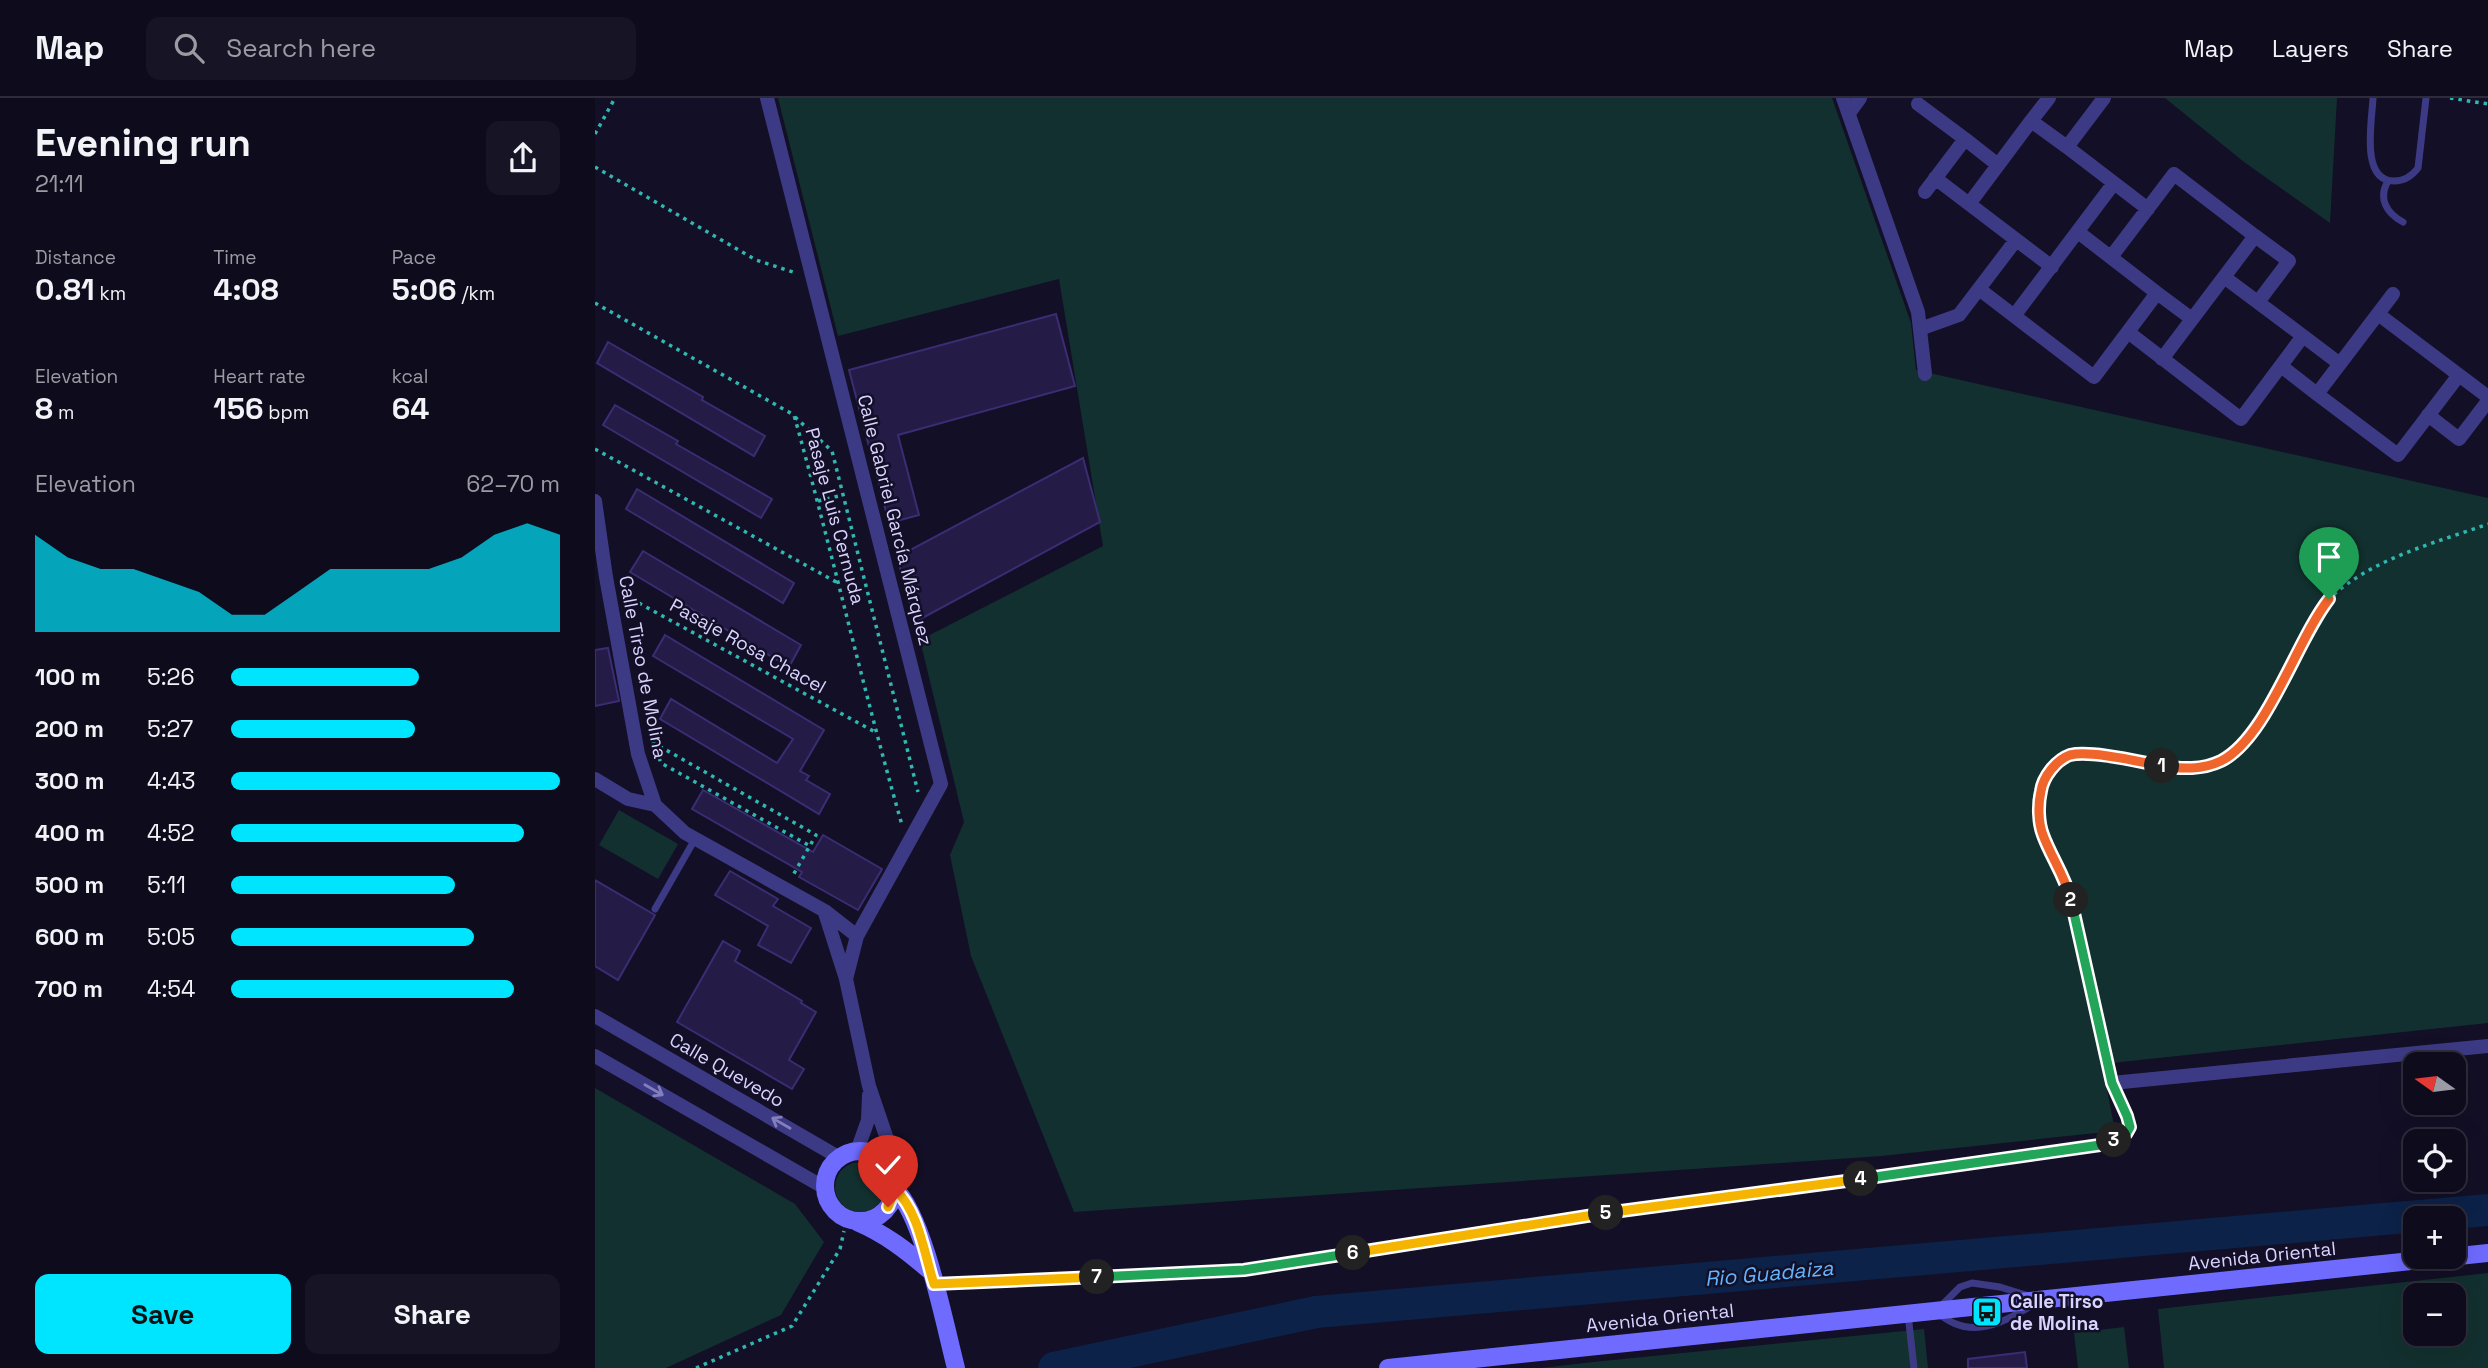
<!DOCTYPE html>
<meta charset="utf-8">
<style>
body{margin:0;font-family:"Space Grotesk",sans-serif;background:#171425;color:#f1f3f6;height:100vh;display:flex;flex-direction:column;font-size:26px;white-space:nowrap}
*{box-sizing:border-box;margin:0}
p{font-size:23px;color:#9b9ba3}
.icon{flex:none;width:38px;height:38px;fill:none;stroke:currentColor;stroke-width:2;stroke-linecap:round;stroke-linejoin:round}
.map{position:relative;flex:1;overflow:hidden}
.details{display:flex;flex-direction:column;background:#0e0b1c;width:595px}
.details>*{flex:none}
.needle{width:46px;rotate:284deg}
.fabs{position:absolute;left:1808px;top:954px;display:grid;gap:14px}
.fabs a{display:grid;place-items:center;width:63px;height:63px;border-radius:14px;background:#0e0b1c;box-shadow:0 7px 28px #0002,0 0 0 2px #2e2b3b;font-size:35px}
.pin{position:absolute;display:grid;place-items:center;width:60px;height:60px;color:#fff;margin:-72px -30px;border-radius:50% 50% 50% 0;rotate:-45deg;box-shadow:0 0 7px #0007}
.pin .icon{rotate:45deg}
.km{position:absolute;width:35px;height:35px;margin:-18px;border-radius:50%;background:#222;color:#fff;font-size:19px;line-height:35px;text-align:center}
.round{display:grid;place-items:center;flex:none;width:74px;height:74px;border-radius:14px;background:#171425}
.headline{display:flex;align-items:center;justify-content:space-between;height:119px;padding:0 35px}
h1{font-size:38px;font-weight:800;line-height:52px}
.metrics{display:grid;grid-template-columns:repeat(3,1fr);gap:10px;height:119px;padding:7px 35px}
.metrics div{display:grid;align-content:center}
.metrics b{font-size:30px;font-weight:800}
.metrics small{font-size:19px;font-weight:400}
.metrics p{font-size:19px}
.chart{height:196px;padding:14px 35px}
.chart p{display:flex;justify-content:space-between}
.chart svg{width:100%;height:126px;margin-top:7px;fill:#00e5ff;opacity:.7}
.cta{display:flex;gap:14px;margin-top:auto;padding:14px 35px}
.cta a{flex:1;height:80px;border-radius:14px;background:#00e5ff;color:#111;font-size:28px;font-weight:800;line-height:80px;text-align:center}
.cta a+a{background:#171425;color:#f1f3f6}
ul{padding:0 35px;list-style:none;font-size:23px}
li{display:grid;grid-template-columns:112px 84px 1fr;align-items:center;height:52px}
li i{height:18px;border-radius:9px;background:#00e5ff}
header{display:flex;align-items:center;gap:42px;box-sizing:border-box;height:98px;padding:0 35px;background:#0e0b1c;border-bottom:2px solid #2e2b3b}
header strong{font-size:33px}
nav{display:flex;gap:38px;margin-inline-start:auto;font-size:24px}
.search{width:490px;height:63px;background:#171425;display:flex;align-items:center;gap:18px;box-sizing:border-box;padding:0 24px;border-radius:14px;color:#9b9ba3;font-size:26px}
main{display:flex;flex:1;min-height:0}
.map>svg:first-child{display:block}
.green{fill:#12302f;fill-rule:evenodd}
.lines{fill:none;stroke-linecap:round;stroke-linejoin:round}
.river{stroke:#0c2248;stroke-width:32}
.building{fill:#241b47;stroke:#3b2d73;stroke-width:2}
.path{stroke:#2fb8b0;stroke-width:3.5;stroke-dasharray:3.5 5;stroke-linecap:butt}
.lane{stroke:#3d3a85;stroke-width:7}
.street{stroke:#3d3a85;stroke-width:14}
.secondary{stroke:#6f6bff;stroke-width:18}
.oneway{stroke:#837fbc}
.split-1-casing{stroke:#fff;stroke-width:14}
.split-2-casing{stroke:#fff;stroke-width:14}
.split-3-casing{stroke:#fff;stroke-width:14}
.split-4-casing{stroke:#fff;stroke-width:14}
.split-5-casing{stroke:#fff;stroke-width:14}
.split-6-casing{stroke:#fff;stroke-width:14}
.split-7-casing{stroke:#fff;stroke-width:14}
.split-8-casing{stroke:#fff;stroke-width:14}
.split-1{stroke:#f0652b;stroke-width:9}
.split-2{stroke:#f0652b;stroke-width:9}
.split-3{stroke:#22a559;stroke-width:9}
.split-4{stroke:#22a559;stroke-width:9}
.split-5{stroke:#f5b400;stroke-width:9}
.split-6{stroke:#f5b400;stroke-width:9}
.split-7{stroke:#22a559;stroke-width:9}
.split-8{stroke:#f5b400;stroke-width:9}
.labels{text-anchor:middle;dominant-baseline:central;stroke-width:5;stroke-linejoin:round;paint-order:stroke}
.street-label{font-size:19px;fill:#d9d4ff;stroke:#130f26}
.poi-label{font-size:19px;font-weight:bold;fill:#d9d4ff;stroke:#130f26;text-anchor:start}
.water-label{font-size:21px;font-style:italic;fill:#62b6ff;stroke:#130f26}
</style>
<header>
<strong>Map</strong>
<div class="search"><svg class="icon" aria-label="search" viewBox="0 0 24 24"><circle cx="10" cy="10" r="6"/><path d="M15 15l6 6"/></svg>Search here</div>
<nav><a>Map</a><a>Layers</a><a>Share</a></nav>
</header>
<main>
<section class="details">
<div class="headline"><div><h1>Evening run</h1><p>21:11</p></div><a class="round"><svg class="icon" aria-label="share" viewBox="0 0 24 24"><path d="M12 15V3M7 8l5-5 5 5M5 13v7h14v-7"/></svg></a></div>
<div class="metrics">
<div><p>Distance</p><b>0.81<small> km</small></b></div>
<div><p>Time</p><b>4:08</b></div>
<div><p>Pace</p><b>5:06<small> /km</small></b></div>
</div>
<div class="metrics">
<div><p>Elevation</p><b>8<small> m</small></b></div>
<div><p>Heart rate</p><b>156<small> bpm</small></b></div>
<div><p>kcal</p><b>64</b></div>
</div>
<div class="chart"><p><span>Elevation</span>62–70 m</p>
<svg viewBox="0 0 160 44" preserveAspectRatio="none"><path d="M0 44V10L10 18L20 22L30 22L40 26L50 30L60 38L70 38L80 30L90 22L100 22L110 22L120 22L130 18L140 10L150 6L160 10V44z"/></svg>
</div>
<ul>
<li><b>100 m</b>5:26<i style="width:57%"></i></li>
<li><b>200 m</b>5:27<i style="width:56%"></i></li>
<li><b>300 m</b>4:43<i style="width:100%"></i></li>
<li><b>400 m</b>4:52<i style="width:89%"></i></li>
<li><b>500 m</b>5:11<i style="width:68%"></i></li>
<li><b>600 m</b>5:05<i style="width:74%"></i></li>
<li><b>700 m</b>4:54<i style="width:86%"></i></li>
</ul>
<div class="cta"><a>Save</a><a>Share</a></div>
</section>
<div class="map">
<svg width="1893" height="1270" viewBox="0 0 1893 1270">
<rect width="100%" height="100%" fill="#130f26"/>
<path class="green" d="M 183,0 L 1237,0 L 1316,225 L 1321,272 L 1893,400 L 1893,925 L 1507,966 L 1520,1033 L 1286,1058 L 479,1114 L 376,858 L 355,757 L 369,724 L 325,542 L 508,448 L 464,181 L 243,238 Z
M 1570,0 L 1742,0 L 1735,125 L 1649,64 Z
M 24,712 L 83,746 L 63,781 L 4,747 Z
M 0,990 L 200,1106 L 229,1144 L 186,1217 L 71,1270 L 0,1270 Z
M240 1089a25 25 0 1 1 50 0a25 25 0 1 1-50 0Z
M 1893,1175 L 1893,1270 L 1569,1270 L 1563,1211 ZM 1820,1197 L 1858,1197 L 1858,1236 L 1820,1236 Z
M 1529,1229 L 1534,1270 L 1483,1270 L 1479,1235 Z
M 1329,1231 L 1333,1270 L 946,1270 L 998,1264 Z"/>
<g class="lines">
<path class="river" d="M 459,1270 L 721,1214 L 1893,1112"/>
</g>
<path class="building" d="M 461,216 L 480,288 L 303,337 L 324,417 L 294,425 L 254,272 Z
M 13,244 L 108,299 L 107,302 L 170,338 L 159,358 L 2,265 Z
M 20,307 L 83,343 L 81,346 L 177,401 L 166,420 L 8,327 Z
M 488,360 L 505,424 L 320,524 L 302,459 Z
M 42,391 L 199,485 L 188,505 L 31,411 Z
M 48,453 L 206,547 L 194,569 L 35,474 Z
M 70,537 L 229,632 L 205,673 L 214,678 L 211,682 L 235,696 L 224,716 L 65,621 L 76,601 L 182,665 L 198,641 L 58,558 Z
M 13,550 L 24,603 L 0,608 L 0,552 Z
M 108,692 L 218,754 L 228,737 L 287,771 L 263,812 L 204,779 L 207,774 L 97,711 Z
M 135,773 L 183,801 L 178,808 L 216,830 L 196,865 L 163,847 L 173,828 L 120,797 Z
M 0,782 L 60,817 L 23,882 L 0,868 Z
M 128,843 L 145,853 L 140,863 L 207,903 L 206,905 L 221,914 L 194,962 L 209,971 L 197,991 L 82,924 Z
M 1430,1254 L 1432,1270 L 1373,1270 L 1373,1261 Z"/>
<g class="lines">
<path class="path" d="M 1855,0 L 1893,6
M 0,36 L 20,0
M 0,69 L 161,162 L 201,175
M 0,205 L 199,317 C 237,453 268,591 307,727
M 200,319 L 237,353 L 323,694
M 0,351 L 243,485
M 223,403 L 248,397
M 29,497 L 280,634
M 57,644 L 221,737 L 197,779
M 58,644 L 66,665 L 215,748
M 1514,973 C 1505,929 1495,886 1485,843 C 1481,825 1479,804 1472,786 C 1460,756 1432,721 1447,686 C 1452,674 1463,660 1476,657 C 1482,656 1491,657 1497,657 C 1538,659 1589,684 1628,662 C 1682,631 1692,541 1735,500 C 1778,460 1840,445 1893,426
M 358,1185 L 649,1173 L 956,1123 L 1512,1046 L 1531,1036 L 1535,1029 L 1524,1000
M 101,1270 L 197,1228 L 245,1151 L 249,1133"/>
<path class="lane" d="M 1778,0 C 1777,23 1765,83 1799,83 C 1810,83 1817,78 1823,70 L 1831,0
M 1793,83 C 1783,100 1791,115 1808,124
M 60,811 L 100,741
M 1377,1185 L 1405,1189 L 1446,1202 C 1411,1223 1376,1246 1341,1213 L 1365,1189 Z
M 1313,1216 L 1319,1270"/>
<path class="street" d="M 172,0 L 346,686 L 262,838 L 251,881
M 1248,0 L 1323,214 L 1330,276
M 1454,0 L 1436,23 L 1472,49 L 1509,0
M 1323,6 L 1370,41
M 1254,15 L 1265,0
M 1472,49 L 1519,85
M 1340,80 L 1457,169
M 1330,94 L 1370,41 L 1403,67
M 1374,106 L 1436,23
M 1483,134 L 1562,195
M 1516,159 L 1579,76 L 1660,138
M 1629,179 L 1708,238
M 1384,191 L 1499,279 L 1562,195 L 1597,221
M 1783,216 L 1893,299
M 1419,218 L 1519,85 L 1553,111
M 1325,231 L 1364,217 L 1421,142
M 1533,234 L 1646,321 L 1708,238 L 1745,266
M 1567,261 L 1660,138 L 1694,163 L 1663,204
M 1686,268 L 1722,296 L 1798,196
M 1722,296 L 1803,357 L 1864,277
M 1833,317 L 1864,341 L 1893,303
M 0,403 L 11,479 L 43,656 L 60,707 L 90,735 L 230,813 L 262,838
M 0,681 L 33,701 L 60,707
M 230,815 L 251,881 L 274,988 L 293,1044 L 296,1071
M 0,918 L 245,1060
M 0,958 L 230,1090
M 1517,985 L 1893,948
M 262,1053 L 273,1022 L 274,997"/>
<path class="secondary" d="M230 1088a35 35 0 1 1 70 0a35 35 0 1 1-70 0Z
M 300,1091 C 329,1119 350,1228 361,1270
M 262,1124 C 290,1136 311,1152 334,1172
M 793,1270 L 1893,1155"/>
</g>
<defs><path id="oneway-shaft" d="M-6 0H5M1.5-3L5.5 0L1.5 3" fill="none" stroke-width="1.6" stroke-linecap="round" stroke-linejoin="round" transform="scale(1.75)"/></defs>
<g class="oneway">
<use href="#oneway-shaft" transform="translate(59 992) rotate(30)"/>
<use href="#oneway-shaft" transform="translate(186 1025) rotate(-150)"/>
</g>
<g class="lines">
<g class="split-1-casing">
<path id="split-1" d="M 1567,668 C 1587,671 1607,672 1626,663 C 1672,640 1701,543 1734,501"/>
</g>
<g class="split-2-casing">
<path id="split-2" d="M 1476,802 C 1470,778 1456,759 1448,737 C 1443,724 1443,706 1446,693 C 1448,679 1461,662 1475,657 C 1496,652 1545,664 1567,668"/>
</g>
<g class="split-3-casing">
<path id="split-3" d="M 1476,802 L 1517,985 L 1532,1018 L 1535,1029 L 1531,1036 L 1519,1042"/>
</g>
<g class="split-4-casing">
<path id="split-4" d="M 1266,1081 L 1512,1046 L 1519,1042"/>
</g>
<g class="split-5-casing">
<path id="split-5" d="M 1011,1115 L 1266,1081"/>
</g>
<g class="split-6-casing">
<path id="split-6" d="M 758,1155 L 1011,1115"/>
</g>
<g class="split-7-casing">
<path id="split-7" d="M 502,1179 L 649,1172 L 758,1155"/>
</g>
<g class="split-8-casing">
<path id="split-8" d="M 293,1109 L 300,1091 C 324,1114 329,1155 339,1186 L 502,1179"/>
</g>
<use href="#split-1" class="split-1"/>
<use href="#split-2" class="split-2"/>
<use href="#split-3" class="split-3"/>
<use href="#split-4" class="split-4"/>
<use href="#split-5" class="split-5"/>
<use href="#split-6" class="split-6"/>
<use href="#split-7" class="split-7"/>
<use href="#split-8" class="split-8"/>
</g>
<defs>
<g id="bus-square" transform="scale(1.575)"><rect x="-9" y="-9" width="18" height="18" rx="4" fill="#00e5ff" stroke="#130f26"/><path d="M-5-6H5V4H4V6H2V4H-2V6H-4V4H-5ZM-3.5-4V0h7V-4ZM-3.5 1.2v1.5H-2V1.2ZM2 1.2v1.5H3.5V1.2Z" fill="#111"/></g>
</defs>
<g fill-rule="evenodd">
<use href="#bus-square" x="1392" y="1214"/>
</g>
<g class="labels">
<g class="street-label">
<text transform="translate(240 418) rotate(75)">Pasaje Luis Cernuda</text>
<text transform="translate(300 422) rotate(76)">Calle Gabriel García Márquez</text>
<text transform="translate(153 548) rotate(29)">Pasaje Rosa Chacel</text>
<text transform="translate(48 569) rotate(79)">Calle Tirso de Molina</text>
<text transform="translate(132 972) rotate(30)">Calle Quevedo</text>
<text transform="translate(1667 1158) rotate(-6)">Avenida Oriental</text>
<text transform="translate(1065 1220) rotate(-6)">Avenida Oriental</text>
</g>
<g class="poi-label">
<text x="1415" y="1203">Calle Tirso<tspan x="1415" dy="22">de Molina</tspan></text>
</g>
<g class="water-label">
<text transform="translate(1174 1175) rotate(-5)">Rio Guadaiza</text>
</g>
</g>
</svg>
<div class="fabs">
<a><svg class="needle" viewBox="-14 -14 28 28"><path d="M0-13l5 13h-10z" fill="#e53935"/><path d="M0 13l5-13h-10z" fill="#9b9ba3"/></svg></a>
<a><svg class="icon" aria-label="locate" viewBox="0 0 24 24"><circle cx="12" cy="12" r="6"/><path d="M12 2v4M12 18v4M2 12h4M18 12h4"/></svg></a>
<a>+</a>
<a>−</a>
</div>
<div class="pin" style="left:1734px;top:501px;background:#1e9e55"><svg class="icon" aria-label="arrive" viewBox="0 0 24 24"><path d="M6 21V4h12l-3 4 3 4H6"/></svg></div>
<div class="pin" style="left:293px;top:1109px;background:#d93025"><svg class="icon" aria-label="check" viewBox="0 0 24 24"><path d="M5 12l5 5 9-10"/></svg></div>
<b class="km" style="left:1567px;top:668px">1</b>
<b class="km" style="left:1476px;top:802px">2</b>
<b class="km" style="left:1519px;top:1042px">3</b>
<b class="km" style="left:1266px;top:1081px">4</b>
<b class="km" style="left:1011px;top:1115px">5</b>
<b class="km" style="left:758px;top:1155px">6</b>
<b class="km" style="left:502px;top:1179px">7</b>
</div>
</main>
